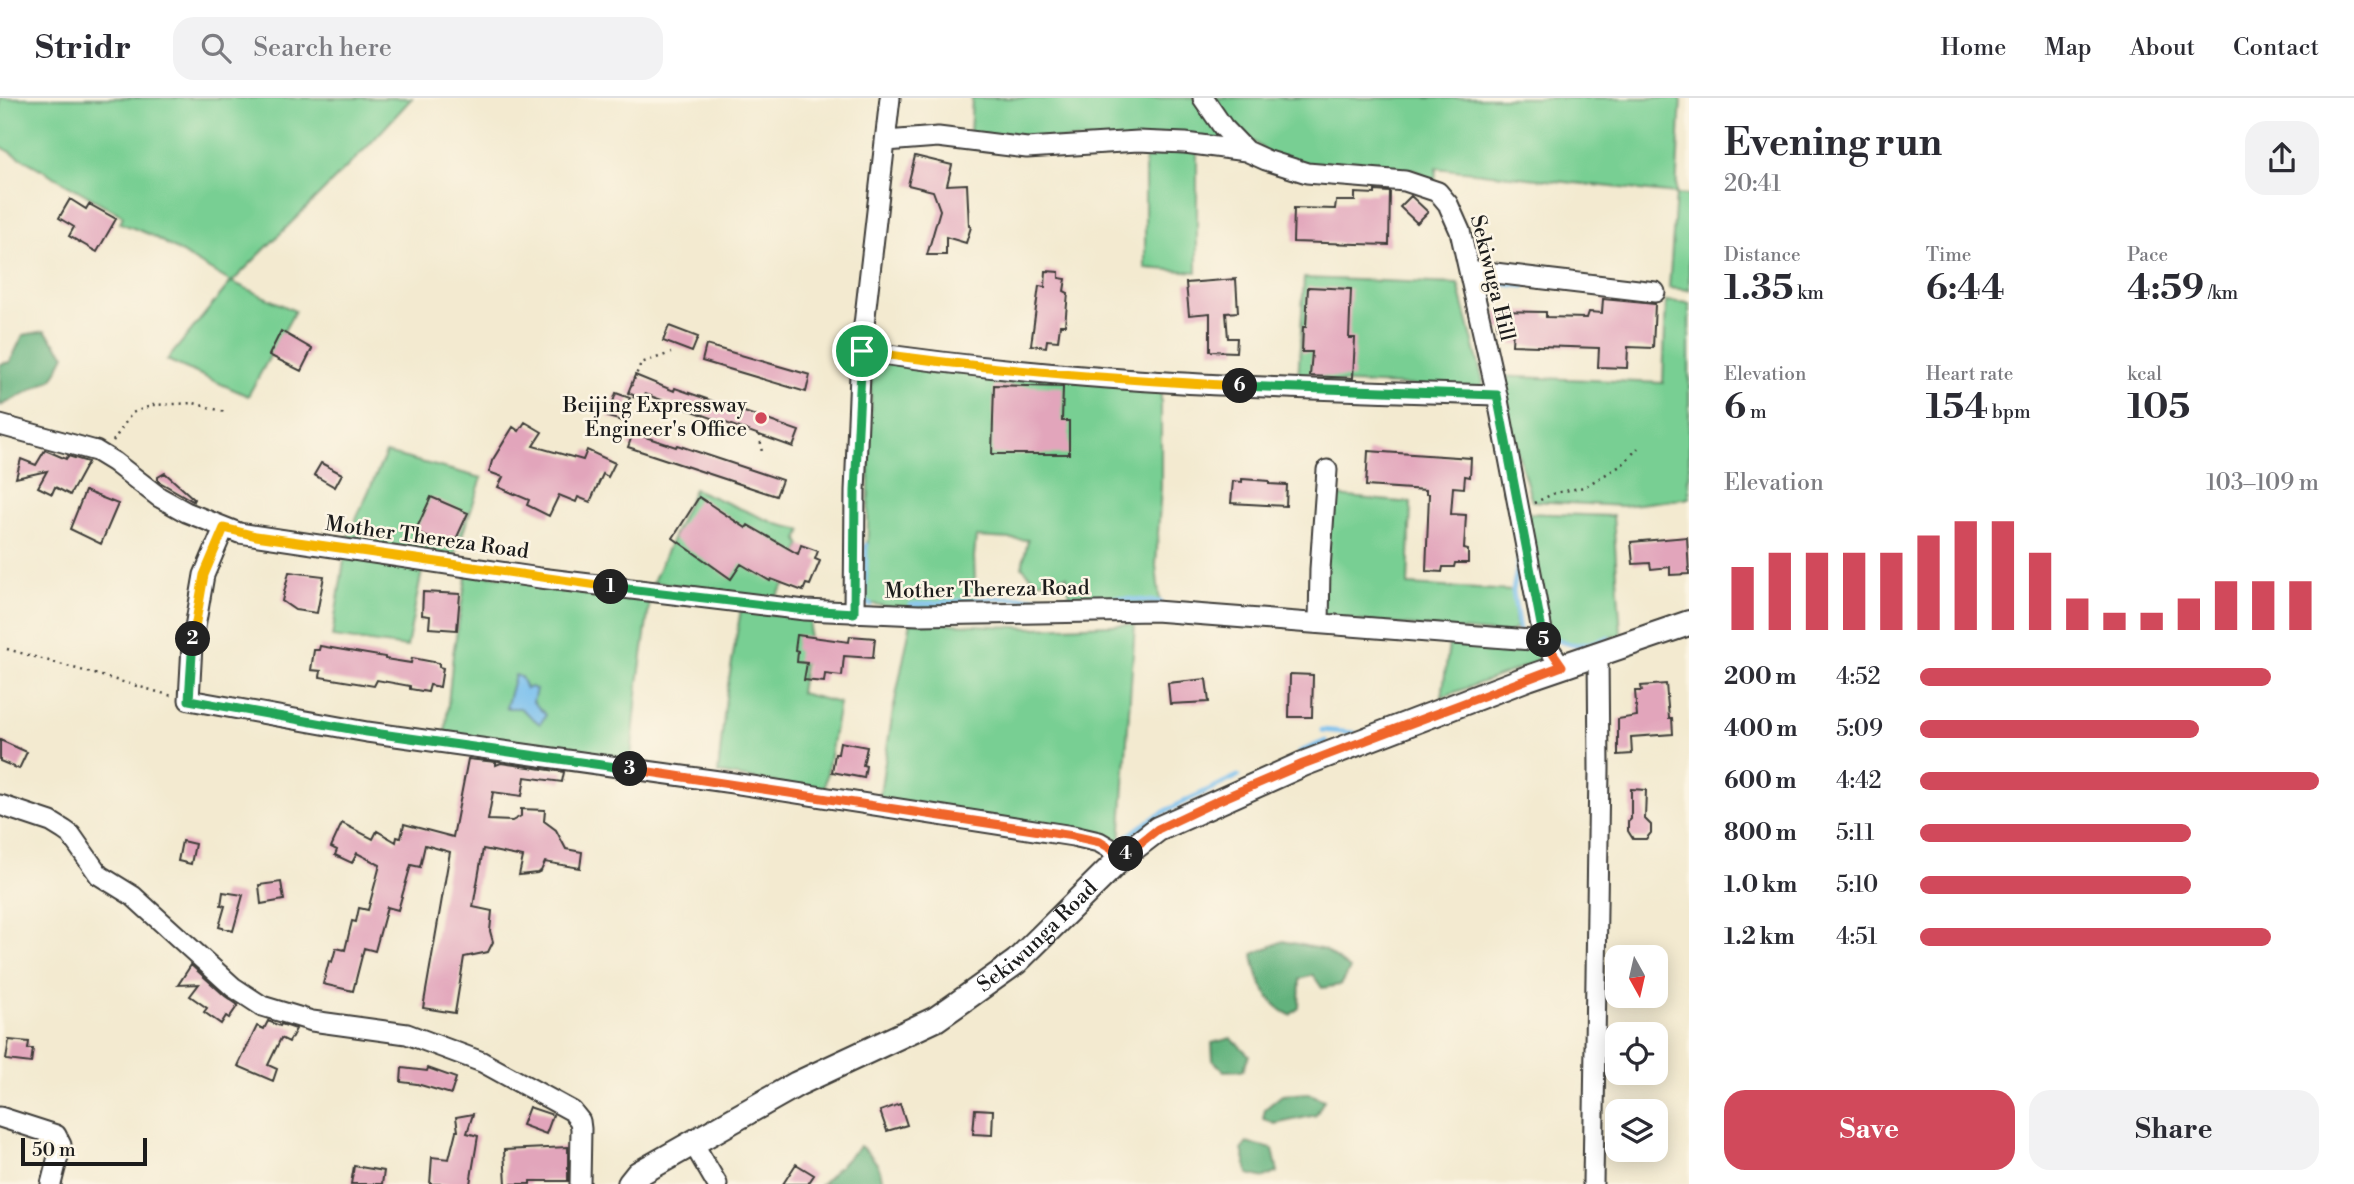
<!DOCTYPE html>
<meta charset="utf-8">
<style>
body{margin:0;font-family:"Libre Bodoni",serif;background:#f2f2f3;color:#2b2b33;height:100vh;display:flex;flex-direction:column;font-size:26px;white-space:nowrap}
*{box-sizing:border-box;margin:0}
p{font-size:23px;color:#7c7c81}
.icon{flex:none;width:38px;height:38px;fill:none;stroke:currentColor;stroke-width:2;stroke-linecap:round;stroke-linejoin:round}
.map{position:relative;flex:1;overflow:hidden}
.details{display:flex;flex-direction:column;background:#fff;width:665px}
.details>*{flex:none}
.needle{width:46px;rotate:172deg}
.fabs{position:absolute;left:1605px;top:847px;display:grid;gap:14px}
.fabs a{display:grid;place-items:center;width:63px;height:63px;border-radius:14px;background:#fff;box-shadow:0 4px 18px #0003;font-size:35px}
.scale{position:absolute;left:21px;bottom:18px;width:126px;box-sizing:border-box;padding-left:7px;border:4px solid #1c1c1c;border-top:0;font-size:19px;line-height:24px;white-space:nowrap;color:#1c1c1c;-webkit-text-stroke:5px #fcf5e5;paint-order:stroke}
.pin{position:absolute;display:grid;place-items:center;width:60px;height:60px;color:#fff;margin:-30px;border:4px solid #fff;border-radius:50%;box-shadow:0 2px 7px #0007}
.km{position:absolute;width:35px;height:35px;margin:-18px;border-radius:50%;background:#222;color:#fff;font-size:19px;line-height:35px;text-align:center}
.round{display:grid;place-items:center;flex:none;width:74px;height:74px;border-radius:21px;background:#f2f2f3}
.overview{display:flex;align-items:center;justify-content:space-between;height:119px;padding:0 35px}
h1{font-size:38px;font-weight:700;line-height:52px}
.figures{display:grid;grid-template-columns:repeat(3,1fr);gap:10px;height:119px;padding:7px 35px}
.figures div{display:grid;align-content:center}
.figures b{font-size:35px;font-weight:700}
.figures small{font-size:19px;font-weight:400}
.figures p{font-size:19px}
.chart{height:196px;padding:14px 35px}
.chart p{display:flex;justify-content:space-between}
.chart svg{width:100%;height:126px;margin-top:7px;stroke:#d1495b;stroke-width:6}
.primary-button{display:flex;gap:14px;margin-top:auto;padding:14px 35px}
.primary-button a{flex:1;height:80px;border-radius:21px;background:#d1495b;color:#fff;font-size:28px;font-weight:700;line-height:80px;text-align:center}
.primary-button a+a{background:#f2f2f3;color:#2b2b33}
ul{padding:0 35px;list-style:none;font-size:23px}
li{display:grid;grid-template-columns:112px 84px 1fr;align-items:center;height:52px}
li i{height:18px;border-radius:9px;background:#d1495b}
header{display:flex;align-items:center;gap:42px;box-sizing:border-box;height:98px;padding:0 35px;background:#fff;border-bottom:2px solid #e1e1e2}
header strong{font-size:33px}
nav{display:flex;gap:38px;margin-inline-start:auto;font-size:24px}
.search{width:490px;height:63px;background:#f2f2f3;display:flex;align-items:center;gap:18px;box-sizing:border-box;padding:0 24px;border-radius:21px;color:#7c7c81;font-size:26px}
main{display:flex;flex:1;min-height:0}
.map>svg:first-child{display:block}
.green{fill:#78cf93;stroke:#4a7658;stroke-width:2}
.forest{fill:#62b27d;stroke:#3f674c;stroke-width:2}
.water{fill:#76beee;stroke:#496d85;stroke-width:2}
.lines{fill:none;stroke-linecap:round;stroke-linejoin:round}
.stream{stroke:#76beee;stroke-width:5}
.building{fill:#e2a5bb}
.minor-casing{stroke:#3c3b37;stroke-width:23}
.major-casing{stroke:#3c3b37;stroke-width:28}
.path{stroke:#3c3b37;stroke-width:2.5;stroke-dasharray:2 5;stroke-linecap:butt}
.minor{stroke:#fff;stroke-width:19}
.major{stroke:#fff;stroke-width:24}
.split-1-casing{stroke:#fff;stroke-width:14}
.split-2-casing{stroke:#fff;stroke-width:14}
.split-3-casing{stroke:#fff;stroke-width:14}
.split-4-casing{stroke:#fff;stroke-width:14}
.split-5-casing{stroke:#fff;stroke-width:14}
.split-6-casing{stroke:#fff;stroke-width:14}
.split-7-casing{stroke:#fff;stroke-width:14}
.split-1{stroke:#22a559;stroke-width:9}
.split-2{stroke:#f5b400;stroke-width:9}
.split-3{stroke:#22a559;stroke-width:9}
.split-4{stroke:#f0652b;stroke-width:9}
.split-5{stroke:#f0652b;stroke-width:9}
.split-6{stroke:#22a559;stroke-width:9}
.split-7{stroke:#f5b400;stroke-width:9}
.poi-dot{fill:#d1495b;stroke:#fcf5e5;stroke-width:2.5}
.labels{text-anchor:middle;dominant-baseline:central;stroke-width:5;stroke-linejoin:round;paint-order:stroke}
.street-label{font-size:21px;fill:#1c1c1c;stroke:#fcf5e5}
.poi-label{font-size:21px;fill:#1c1c1c;stroke:#fcf5e5;text-anchor:end}
</style>
<header>
<strong>Stridr</strong>
<div class="search"><svg class="icon" aria-label="search" viewBox="0 0 24 24"><circle cx="10" cy="10" r="6"/><path d="M15 15l6 6"/></svg>Search here</div>
<nav><a>Home</a><a>Map</a><a>About</a><a>Contact</a></nav>
</header>
<main>
<div class="map">
<svg width="1689" height="1086" viewBox="0 0 1689 1086">
<rect width="100%" height="100%" fill="#fcf5e5"/>
<filter id="ink" filterUnits="userSpaceOnUse"><feTurbulence type="fractalNoise" baseFrequency=".0143" numOctaves="2"/><feDisplacementMap in="SourceGraphic" scale="14" xChannelSelector="R" yChannelSelector="G"/><feConvolveMatrix kernelMatrix="1 2 1 2 8 2 1 2 1" color-interpolation-filters="sRGB"/></filter>
<filter id="wash" filterUnits="userSpaceOnUse"><feTurbulence type="fractalNoise" baseFrequency=".00686" numOctaves="4" result="noise"/><feDisplacementMap in="SourceGraphic" scale="28" xChannelSelector="R" yChannelSelector="G"/><feGaussianBlur stdDeviation="1.57" result="paint"/><feColorMatrix in="noise" values="0 0 0 0 0 0 0 0 0 0 0 0 0 0 0 0 0 1.4 0 .05"/><feComposite in="paint" operator="in"/></filter>
<g filter="url(#wash)">
<rect width="100%" height="100%" fill="#f3ead0"/>
<path class="green" d="M 0,0 L 412,0 L 368,48 L 232,184 L 295,213 L 248,298 L 167,262 L 231,184 L 151,137 L 120,125 L 123,118 L 0,48 Z
M 972,0 L 1194,0 L 1227,45 L 1031,41 L 970,35 Z
M 1214,0 L 1681,0 L 1676,96 L 1689,97 L 1689,192 L 1669,190 L 1676,96 L 1436,70 L 1435,85 L 1413,71 L 1393,73 L 1322,70 L 1275,60 L 1237,31 Z
M 1145,53 L 1197,53 L 1197,174 L 1145,170 Z
M 1304,180 L 1458,186 L 1483,283 L 1481,290 L 1298,283 Z
M 1666,203 L 1689,205 L 1689,400 L 1622,408 L 1532,403 L 1495,278 L 1663,285 Z
M 872,258 L 1161,286 L 1161,389 L 1156,467 L 1160,507 L 1071,506 L 1067,478 L 1037,484 L 1022,469 L 1028,442 L 976,439 L 974,459 L 976,508 L 904,511 L 866,505 Z
M 386,355 L 482,380 L 454,460 L 346,443 Z
M 694,391 L 777,426 L 802,432 L 798,442 L 801,447 L 788,481 L 774,502 L 653,484 Z
M 1326,397 L 1411,405 L 1408,487 L 1513,493 L 1516,530 L 1507,536 L 1314,519 Z
M 1522,415 L 1613,418 L 1621,536 L 1584,548 L 1565,546 L 1544,535 Z
M 345,456 L 423,468 L 407,549 L 332,539 Z
M 467,475 L 651,496 L 638,585 L 631,661 L 445,637 L 453,556 Z
M 741,511 L 811,522 L 800,595 L 839,605 L 824,693 L 718,675 L 726,599 Z
M 911,524 L 1035,530 L 1135,526 L 1120,745 L 879,702 L 893,613 Z
M 1449,546 L 1527,551 L 1538,555 L 1539,560 L 1526,568 L 1442,599 Z"/>
<path class="forest" d="M 45,233 L 65,257 L 53,281 L 0,308 L 0,266 L 10,264 L 23,237 Z
M 1283,843 L 1325,852 L 1350,871 L 1340,887 L 1322,890 L 1313,877 L 1300,881 L 1299,910 L 1290,917 C 1267,907 1256,879 1253,856 Z
M 1231,940 L 1249,957 L 1243,972 L 1224,973 L 1213,962 L 1212,945 Z
M 1308,995 L 1324,1002 L 1316,1017 L 1275,1026 L 1263,1021 L 1265,1011 L 1282,997 Z
M 1247,1045 L 1273,1051 L 1278,1074 L 1264,1080 L 1248,1076 L 1242,1051 Z
M 860,1048 C 872,1057 883,1070 882,1086 L 821,1086 Z"/>
<path class="water" d="M 515,577 L 521,579 L 526,591 L 530,589 L 536,591 L 533,604 L 546,617 L 540,626 L 520,610 L 506,610 Z"/>
<g class="lines">
<path class="stream" d="M 1475,183 L 1524,188
M 866,447 L 865,504 L 870,507
M 911,507 L 998,500 L 1114,500 L 1160,504
M 1519,532 L 1513,493 L 1520,455
M 1548,537 C 1573,551 1582,548 1608,540
M 1322,632 L 1354,635
M 1300,654 L 1326,643
M 1120,745 C 1154,714 1197,698 1238,678"/>
</g>
<g id="blocks">
<path class="building" d="M 915,58 L 952,67 L 947,87 L 967,86 L 969,128 L 971,129 L 966,145 L 946,139 L 946,157 L 927,157 L 940,112 L 933,93 L 908,87 Z
M 1375,93 L 1390,94 L 1389,147 L 1293,144 L 1294,110 L 1335,111 L 1336,103 L 1355,103 L 1355,95 L 1375,96 Z
M 1411,98 L 1428,114 L 1417,125 L 1400,109 Z
M 70,101 L 86,111 L 89,106 L 116,121 L 97,154 L 69,138 L 74,129 L 59,120 Z
M 1046,173 L 1059,174 L 1059,180 L 1066,181 L 1064,193 L 1068,195 L 1065,227 L 1060,227 L 1058,243 L 1047,242 L 1046,249 L 1031,247 L 1039,188 L 1045,189 Z
M 1236,181 L 1238,214 L 1226,215 L 1228,240 L 1237,240 L 1236,254 L 1210,253 L 1210,215 L 1189,217 L 1186,185 Z
M 1308,189 L 1351,191 L 1349,240 L 1355,240 L 1353,280 L 1310,278 L 1312,254 L 1302,254 L 1303,229 L 1306,229 Z
M 1603,201 L 1655,206 L 1653,250 L 1628,249 L 1627,270 L 1598,269 L 1599,250 L 1512,247 L 1513,231 L 1497,231 L 1497,213 L 1546,214 L 1546,219 L 1587,220 L 1589,214 L 1602,215 Z
M 669,228 L 698,239 L 692,254 L 663,243 Z
M 281,233 L 312,251 L 301,273 L 269,257 Z
M 706,247 L 810,277 L 806,294 L 702,263 Z
M 635,277 L 674,293 L 675,290 L 799,333 L 793,349 L 645,296 L 643,301 L 628,295 Z
M 994,287 L 1063,289 L 1062,323 L 1069,323 L 1069,356 L 992,356 Z
M 616,295 L 630,300 L 622,323 L 608,319 Z
M 525,324 L 542,334 L 533,348 L 583,362 L 587,352 L 615,365 L 608,379 L 603,376 L 590,404 L 578,399 L 576,404 L 559,397 L 549,418 L 527,407 L 529,402 L 498,389 L 503,379 L 489,374 L 492,363 L 513,329 L 519,333 Z
M 633,335 L 676,349 L 677,347 L 782,382 L 776,398 L 628,349 Z
M 45,352 L 66,361 L 68,358 L 88,364 L 70,397 L 55,389 L 52,396 L 38,389 L 47,373 L 16,380 L 21,361 L 36,367 Z
M 1368,353 L 1471,360 L 1470,379 L 1465,378 L 1464,390 L 1453,389 L 1451,416 L 1466,417 L 1464,451 L 1468,452 L 1468,465 L 1455,465 L 1454,469 L 1443,469 L 1442,474 L 1426,473 L 1429,396 L 1426,396 L 1426,392 L 1366,388 Z
M 321,365 L 342,376 L 335,389 L 314,377 Z
M 165,375 L 194,401 L 193,403 L 158,383 L 158,379 Z
M 1242,381 L 1269,383 L 1269,386 L 1287,387 L 1286,408 L 1231,405 L 1233,383 L 1242,384 Z
M 85,393 L 118,406 L 101,446 L 70,431 Z
M 431,399 L 468,415 L 452,450 L 415,434 Z
M 699,399 L 746,430 L 748,427 L 798,456 L 801,447 L 818,453 L 815,461 L 820,463 L 810,487 L 806,486 L 803,493 L 771,481 L 770,483 L 741,466 L 731,481 L 673,440 Z
M 1687,439 L 1689,476 L 1670,477 L 1670,469 L 1651,471 L 1650,465 L 1633,466 L 1631,444 Z
M 289,474 L 324,478 L 317,515 L 295,512 L 282,503 Z
M 423,494 L 460,496 L 457,532 L 429,530 L 430,518 L 422,517 Z
M 797,537 L 849,544 L 850,538 L 875,540 L 873,560 L 844,558 L 842,578 L 825,576 L 824,584 L 804,582 L 807,565 L 797,564 L 798,553 L 795,552 Z
M 320,548 L 385,559 L 385,561 L 411,565 L 412,560 L 439,565 L 439,569 L 443,570 L 440,589 L 430,587 L 428,594 L 410,591 L 410,588 L 377,582 L 374,588 L 320,579 L 321,573 L 311,572 L 314,552 L 319,552 Z
M 1290,576 L 1313,577 L 1312,619 L 1289,619 Z
M 1206,581 L 1209,604 L 1170,606 L 1168,585 Z
M 1666,586 L 1669,620 L 1672,620 L 1673,636 L 1631,639 L 1632,656 L 1618,657 L 1618,621 L 1637,618 L 1635,593 L 1642,593 L 1641,588 Z
M 0,642 L 27,654 L 19,671 L 0,663 Z
M 840,644 L 867,649 L 863,667 L 866,668 L 864,680 L 832,674 L 835,656 L 838,656 Z
M 468,661 L 496,664 L 496,667 L 501,665 L 564,674 L 562,684 L 525,679 L 522,698 L 493,694 L 488,722 L 512,723 L 521,718 L 521,711 L 545,712 L 544,723 L 556,732 L 566,751 L 582,754 L 580,770 L 545,764 L 541,773 L 537,775 L 519,777 L 523,759 L 483,751 L 473,809 L 492,813 L 490,833 L 493,844 L 488,854 L 464,859 L 455,915 L 423,910 L 450,754 L 425,747 L 420,769 L 411,767 L 398,812 L 387,809 L 375,853 L 364,850 L 353,893 L 323,886 L 329,863 L 332,864 L 336,850 L 345,852 L 352,823 L 356,824 L 359,810 L 368,812 L 380,767 L 357,755 L 352,765 L 335,757 L 337,752 L 331,749 L 342,725 L 373,741 L 377,733 L 396,744 L 397,739 L 401,740 L 404,726 L 453,739 Z
M 1631,691 L 1646,692 L 1645,721 L 1651,727 L 1651,735 L 1646,741 L 1633,741 L 1628,733 L 1628,724 L 1631,721 Z
M 182,743 L 195,746 L 191,766 L 178,763 Z
M 281,784 L 284,802 L 261,806 L 259,787 Z
M 223,794 L 243,797 L 233,833 L 219,829 L 225,808 L 221,807 Z
M 191,867 L 225,898 L 238,907 L 229,920 L 226,918 L 221,926 L 204,914 L 207,910 L 190,898 L 199,886 L 178,887 Z
M 268,923 L 280,928 L 281,926 L 296,931 L 289,944 L 281,940 L 268,967 L 277,971 L 273,983 L 238,968 L 257,928 L 264,931 Z
M 9,942 L 29,944 L 28,951 L 33,951 L 31,965 L 6,962 Z
M 402,970 L 427,973 L 428,970 L 456,980 L 451,996 L 417,986 L 401,984 Z
M 900,1006 L 907,1027 L 887,1033 L 880,1013 Z
M 529,1009 L 553,1017 L 546,1036 L 522,1027 Z
M 975,1011 L 993,1012 L 992,1037 L 973,1036 Z
M 473,1016 L 467,1035 L 478,1038 L 470,1086 L 430,1086 L 432,1059 L 449,1061 L 456,1033 L 458,1033 L 456,1019 Z
M 568,1049 L 568,1083 L 530,1083 L 530,1086 L 506,1086 L 504,1052 Z
M 796,1066 L 814,1077 L 808,1086 L 783,1086 Z
M 354,1068 L 384,1073 L 382,1086 L 351,1086 Z"/>
</g>
</g>
<g filter="url(#ink)">
<use href="#blocks" fill-opacity="0" stroke="#3c3b37" stroke-width="2"/>
<g class="lines">
<g class="minor-casing">
<path id="minor" d="M 1203,0 L 1223,29 L 1246,53 L 1266,62 L 1307,75 L 1405,83 L 1438,94 L 1448,106 L 1460,133 L 1497,297 L 1544,543 L 1561,568
M 886,43 L 938,39 L 1027,50 L 1138,43 L 1185,45 L 1246,53
M 1469,172 L 1655,194
M 861,253 C 1072,285 1285,291 1497,297
M 0,327 L 96,353 L 114,364 L 159,399 L 186,414 L 239,435 L 540,480 L 805,512 L 919,517 L 1155,513 L 1544,543
M 224,430 L 204,477 L 192,547 L 189,602 L 367,634 L 733,685 L 1073,738 L 1099,744 L 1123,758
M 854,515 L 855,393 L 861,253 L 890,0
M 1319,525 L 1320,471 L 1327,372
M 0,707 L 51,724 L 64,732 L 71,737 L 99,777 L 133,798 L 233,889 L 262,908 L 312,923 L 407,936 L 482,964 L 572,1013 L 580,1023 L 581,1031 L 580,1086
M 0,1019 L 56,1037 L 61,1047 L 51,1086
M 693,1045 L 717,1086
M 1593,1086 L 1599,671 L 1598,556"/>
</g>
<g class="major-casing">
<g id="major">
<path id="s1" d="M 630,1086 L 638,1076 L 797,986 L 936,921 L 956,907 L 1016,864 L 1123,758 L 1158,731 L 1303,666 L 1528,580 L 1689,525"/>
</g>
</g>
<path class="path" d="M 639,305 L 629,294 L 641,265 L 671,255
M 760,337 L 762,356
M 113,343 L 132,315 L 153,307 L 194,305 L 225,314
M 1534,405 L 1555,395 L 1584,389 L 1622,367 L 1638,350
M 7,551 L 172,598"/>
<use href="#minor" class="minor"/>
<use href="#major" class="major"/>
</g>
</g>
<g class="lines" filter="url(#ink)">
<g class="split-1-casing">
<path id="split-1" d="M 611,489 L 805,512 L 854,515 L 855,393 L 862,253"/>
</g>
<g class="split-2-casing">
<path id="split-2" d="M 193,541 L 204,477 L 224,430 L 256,438 L 611,489"/>
</g>
<g class="split-3-casing">
<path id="split-3" d="M 193,541 L 189,602 L 367,634 L 630,671"/>
</g>
<g class="split-4-casing">
<path id="split-4" d="M 630,671 L 1073,738 L 1100,744 L 1123,758 L 1126,756"/>
</g>
<g class="split-5-casing">
<path id="split-5" d="M 1126,756 L 1158,731 L 1217,703 L 1303,666 L 1562,568 L 1544,542"/>
</g>
<g class="split-6-casing">
<path id="split-6" d="M 1240,288 L 1497,297 L 1544,542"/>
</g>
<g class="split-7-casing">
<path id="split-7" d="M 862,253 C 987,272 1114,281 1240,288"/>
</g>
<use href="#split-1" class="split-1"/>
<use href="#split-2" class="split-2"/>
<use href="#split-3" class="split-3"/>
<use href="#split-4" class="split-4"/>
<use href="#split-5" class="split-5"/>
<use href="#split-6" class="split-6"/>
<use href="#split-7" class="split-7"/>
</g>
<circle class="poi-dot" cx="761" cy="320" r="7"/>
<g class="labels">
<g class="street-label">
<text transform="translate(1492 180) rotate(76)">Sekiwuga Hill</text>
<text transform="translate(427 440) rotate(8)">Mother Thereza Road</text>
<text transform="translate(987 492) rotate(-1)">Mother Thereza Road</text>
<text stroke="none"><textPath href="#s1" startOffset="480">Sekiwunga Road</textPath></text>
</g>
<g class="poi-label">
<text x="747" y="308">Beijing Expressway<tspan x="747" dy="24">Engineer's Office</tspan></text>
</g>
</g>
</svg>
<div class="fabs">
<a><svg class="needle" viewBox="-14 -14 28 28"><path d="M0-13l5 13h-10z" fill="#e53935"/><path d="M0 13l5-13h-10z" fill="#7c7c81"/></svg></a>
<a><svg class="icon" aria-label="locate" viewBox="0 0 24 24"><circle cx="12" cy="12" r="6"/><path d="M12 2v4M12 18v4M2 12h4M18 12h4"/></svg></a>
<a><svg class="icon" aria-label="layers" viewBox="0 0 24 24"><path d="M12 4l9 5-9 5-9-5zM3 14l9 5 9-5"/></svg></a>
</div>
<div class="scale">50 m</div>
<div class="pin" style="left:862px;top:253px;background:#1e9e55"><svg class="icon" aria-label="arrive" viewBox="0 0 24 24"><path d="M6 21V4h12l-3 4 3 4H6"/></svg></div>
<b class="km" style="left:611px;top:489px">1</b>
<b class="km" style="left:193px;top:541px">2</b>
<b class="km" style="left:630px;top:671px">3</b>
<b class="km" style="left:1126px;top:756px">4</b>
<b class="km" style="left:1544px;top:542px">5</b>
<b class="km" style="left:1240px;top:288px">6</b>
</div>
<section class="details">
<div class="overview"><div><h1>Evening run</h1><p>20:41</p></div><a class="round"><svg class="icon" aria-label="share" viewBox="0 0 24 24"><path d="M12 15V3M7 8l5-5 5 5M5 13v7h14v-7"/></svg></a></div>
<div class="figures">
<div><p>Distance</p><b>1.35<small> km</small></b></div>
<div><p>Time</p><b>6:44</b></div>
<div><p>Pace</p><b>4:59<small> /km</small></b></div>
</div>
<div class="figures">
<div><p>Elevation</p><b>6<small> m</small></b></div>
<div><p>Heart rate</p><b>154<small> bpm</small></b></div>
<div><p>kcal</p><b>105</b></div>
</div>
<div class="chart"><p><span>Elevation</span>103–109 m</p>
<svg viewBox="0 0 160 44" preserveAspectRatio="none"><path d="M5 44V22M15 44V17M25 44V17M35 44V17M45 44V17M55 44V11M65 44V6M75 44V6M85 44V17M95 44V33M105 44V38M115 44V38M125 44V33M135 44V27M145 44V27M155 44V27"/></svg>
</div>
<ul>
<li><b>200 m</b>4:52<i style="width:88%"></i></li>
<li><b>400 m</b>5:09<i style="width:70%"></i></li>
<li><b>600 m</b>4:42<i style="width:100%"></i></li>
<li><b>800 m</b>5:11<i style="width:68%"></i></li>
<li><b>1.0 km</b>5:10<i style="width:68%"></i></li>
<li><b>1.2 km</b>4:51<i style="width:88%"></i></li>
</ul>
<div class="primary-button"><a>Save</a><a>Share</a></div>
</section>
</main>
